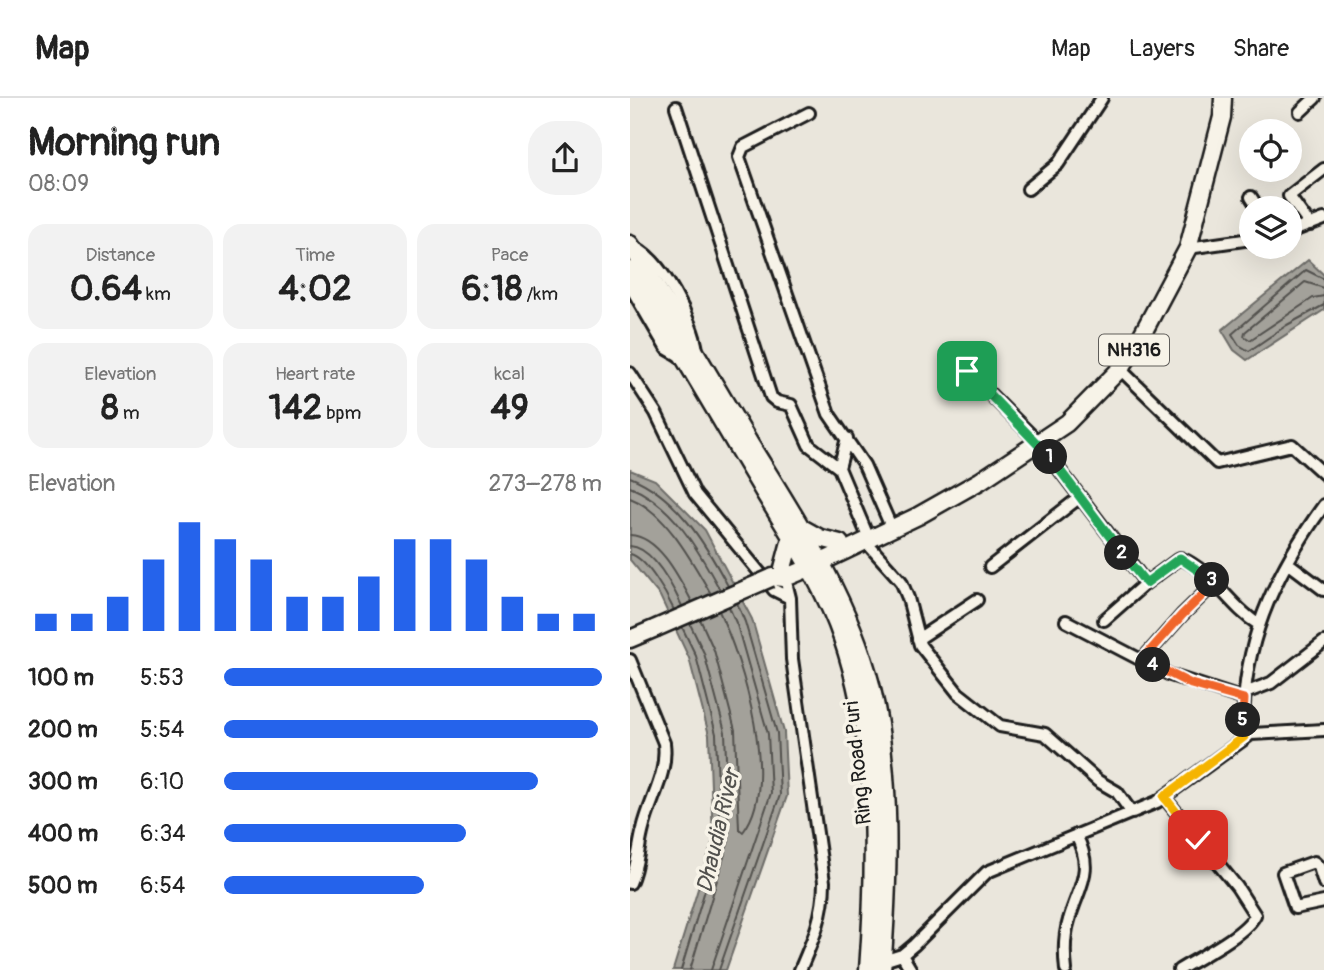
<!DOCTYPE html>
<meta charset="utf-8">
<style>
body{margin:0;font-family:Pangolin,sans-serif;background:#f2f2f2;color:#222;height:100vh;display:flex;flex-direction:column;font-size:26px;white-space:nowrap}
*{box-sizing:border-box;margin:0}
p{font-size:23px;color:#767676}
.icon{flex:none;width:38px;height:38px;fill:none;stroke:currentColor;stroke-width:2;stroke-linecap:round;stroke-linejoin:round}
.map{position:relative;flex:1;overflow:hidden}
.sheet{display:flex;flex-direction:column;background:#fff;width:630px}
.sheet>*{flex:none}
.tools{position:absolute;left:609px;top:21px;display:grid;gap:14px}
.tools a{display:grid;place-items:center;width:63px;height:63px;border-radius:50%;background:#fff;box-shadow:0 7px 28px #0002;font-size:35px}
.pin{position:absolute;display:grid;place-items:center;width:60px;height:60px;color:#fff;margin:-30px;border-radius:14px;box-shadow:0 4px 10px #0006}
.km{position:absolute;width:35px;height:35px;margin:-18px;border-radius:50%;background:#222;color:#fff;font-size:19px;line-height:35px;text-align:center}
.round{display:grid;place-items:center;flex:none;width:74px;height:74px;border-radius:28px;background:#f2f2f2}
.headline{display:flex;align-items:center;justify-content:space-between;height:119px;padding:0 28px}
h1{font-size:38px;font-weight:800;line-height:52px}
.stats{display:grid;grid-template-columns:repeat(3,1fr);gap:10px;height:119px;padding:7px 28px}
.stats div{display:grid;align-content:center;border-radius:18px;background:#f2f2f2;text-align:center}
.stats b{font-size:35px;font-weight:800}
.stats small{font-size:19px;font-weight:400}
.stats p{font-size:19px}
.chart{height:196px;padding:14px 28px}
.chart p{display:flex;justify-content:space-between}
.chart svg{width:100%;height:126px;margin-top:7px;stroke:#2563eb;stroke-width:6}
ul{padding:0 28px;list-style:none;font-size:23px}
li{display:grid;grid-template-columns:112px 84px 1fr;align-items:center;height:52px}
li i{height:18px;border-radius:9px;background:#2563eb}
header{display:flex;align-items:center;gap:42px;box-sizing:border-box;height:98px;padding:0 35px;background:#fff;border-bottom:2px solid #e0e0e0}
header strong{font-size:33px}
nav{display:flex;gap:38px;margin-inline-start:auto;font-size:24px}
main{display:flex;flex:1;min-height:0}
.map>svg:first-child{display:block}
.water{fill:#a3a19a;stroke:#6d6c68;stroke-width:2}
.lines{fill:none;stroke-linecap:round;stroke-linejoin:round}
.shore{stroke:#52514e;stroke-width:2}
.minor-casing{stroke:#1c1c1c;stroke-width:16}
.highway-casing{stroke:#1c1c1c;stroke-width:21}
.minor{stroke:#f7f3e8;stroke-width:10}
.highway{stroke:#f7f3e8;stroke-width:16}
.highway-bridge-casing{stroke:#1c1c1c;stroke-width:21;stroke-linecap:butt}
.highway-bridge{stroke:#f7f3e8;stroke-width:16}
.split-1-casing{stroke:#fff;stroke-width:14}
.split-2-casing{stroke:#fff;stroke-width:14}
.split-3-casing{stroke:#fff;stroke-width:14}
.split-4-casing{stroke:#fff;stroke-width:14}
.split-5-casing{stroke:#fff;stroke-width:14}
.split-6-casing{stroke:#fff;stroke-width:14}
.split-7-casing{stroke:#fff;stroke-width:14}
.split-1{stroke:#22a559;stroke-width:9}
.split-2{stroke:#22a559;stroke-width:9}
.split-3{stroke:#22a559;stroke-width:9}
.split-4{stroke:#f0652b;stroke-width:9}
.split-5{stroke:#f0652b;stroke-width:9}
.split-6{stroke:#f5b400;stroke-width:9}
.split-7{stroke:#f5b400;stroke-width:9}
.labels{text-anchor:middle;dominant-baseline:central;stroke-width:7;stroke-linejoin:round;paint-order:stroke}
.shield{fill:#f7f3e8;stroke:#5e5c59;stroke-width:2}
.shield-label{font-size:19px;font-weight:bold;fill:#1c1c1c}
.street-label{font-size:21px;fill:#1c1c1c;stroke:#f7f3e8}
.water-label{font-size:23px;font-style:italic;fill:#52514e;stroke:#f7f3e8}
</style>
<header>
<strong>Map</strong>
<nav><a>Map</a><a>Layers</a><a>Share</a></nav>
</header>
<main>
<section class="sheet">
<div class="headline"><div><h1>Morning run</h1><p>08:09</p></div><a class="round"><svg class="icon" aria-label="share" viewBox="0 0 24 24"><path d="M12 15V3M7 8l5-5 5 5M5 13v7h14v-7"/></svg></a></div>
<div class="stats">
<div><p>Distance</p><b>0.64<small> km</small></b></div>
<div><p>Time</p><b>4:02</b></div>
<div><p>Pace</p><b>6:18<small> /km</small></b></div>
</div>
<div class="stats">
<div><p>Elevation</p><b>8<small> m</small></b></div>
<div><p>Heart rate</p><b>142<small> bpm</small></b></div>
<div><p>kcal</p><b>49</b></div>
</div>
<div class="chart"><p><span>Elevation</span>273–278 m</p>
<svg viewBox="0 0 160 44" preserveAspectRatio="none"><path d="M5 44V38M15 44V38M25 44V32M35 44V19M45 44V6M55 44V12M65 44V19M75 44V32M85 44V32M95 44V25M105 44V12M115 44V12M125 44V19M135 44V32M145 44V38M155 44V38"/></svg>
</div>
<ul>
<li><b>100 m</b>5:53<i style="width:100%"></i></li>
<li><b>200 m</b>5:54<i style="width:99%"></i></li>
<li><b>300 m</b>6:10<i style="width:83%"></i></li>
<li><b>400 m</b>6:34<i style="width:64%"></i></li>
<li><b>500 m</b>6:54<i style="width:53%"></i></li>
</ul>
</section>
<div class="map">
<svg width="694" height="872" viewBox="0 0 694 872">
<rect width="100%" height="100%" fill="#eae6dc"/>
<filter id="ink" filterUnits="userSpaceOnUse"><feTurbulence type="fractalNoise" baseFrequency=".0143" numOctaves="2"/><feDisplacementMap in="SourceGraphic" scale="14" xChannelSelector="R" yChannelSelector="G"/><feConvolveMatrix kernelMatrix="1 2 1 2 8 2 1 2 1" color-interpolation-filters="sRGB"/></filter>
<g filter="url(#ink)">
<path class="water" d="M 678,162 L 694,177 L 694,212 L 617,262 L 604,252 L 592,232 Z
M 0,372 L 25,382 L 75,432 L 122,521 L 154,634 L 157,698 L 96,872 L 43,872 L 83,742 L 79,637 L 59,560 L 30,498 L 0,462 Z"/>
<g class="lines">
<path class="shore" d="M 694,181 L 676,172 L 602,236 L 609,247 L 619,253 L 657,227 L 694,207
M 694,190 L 675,184 L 615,234 L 614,238 L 620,242 L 683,200 L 694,198
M 0,379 C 47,398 75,445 98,488
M 0,389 C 43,406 69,453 90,492
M 0,400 C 36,414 62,463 81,496
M 0,437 C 29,438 50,481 62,504
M 0,448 C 23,449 43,489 52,508
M 0,456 C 16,459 37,497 44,512
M 70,521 L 84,552 L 105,632 L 109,731 L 113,734 C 151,686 113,564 89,513
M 51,872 L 90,742 L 86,636 L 66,558 L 52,529
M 60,872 L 99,742 L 95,634 L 74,555 L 60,526
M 81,872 L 141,695 L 138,636 L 107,527 L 99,509
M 89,872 L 150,697 L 147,635 L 115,524 L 107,505"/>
<g class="minor-casing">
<path id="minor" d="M 46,9 L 141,299 L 147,304 L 161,307 L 179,347 L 209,370 L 236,434
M 670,14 L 685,0
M 179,15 L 113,49 L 109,59 L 199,316 L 234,367 L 259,424
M 398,91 L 428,66 L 472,0
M 621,99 L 628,110
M 680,127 L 659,98 L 694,71
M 660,134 L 694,121
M 4,149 C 32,161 63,224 67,252
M 558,150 L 621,141
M 0,188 L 36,250 L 53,260
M 490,271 L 587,365 L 662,347 L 694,376
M 337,273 L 409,345 L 516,485
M 0,275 L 26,315 L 65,396 L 144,492 L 160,500
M 209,370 L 217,340
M 235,443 L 271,483 L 278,500 L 290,547 L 328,595 L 370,628 L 415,636 L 468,683 L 487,694 L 502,715
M 658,465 L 694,492
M 360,469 L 450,399
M 155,480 L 160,500 L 162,561 L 194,784 C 194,817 183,842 170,872
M 474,522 L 516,485 L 550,460 C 583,473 599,508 628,526
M 436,523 L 540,577 L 614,601
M 288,541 L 347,502
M 513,561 L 552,517 L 585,485
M 0,562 L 34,645 C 38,676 20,701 13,731 C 8,749 8,768 0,785
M 615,595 L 641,585 L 694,544
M 614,639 C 609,551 643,478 694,407
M 534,699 L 607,789 L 625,817 C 615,837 568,860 549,872
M 694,785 L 689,769 L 684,764 L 653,775 L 665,810 L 694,804
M 272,857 L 281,872
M 253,863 L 272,857 L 284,847 L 357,774 L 527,704 L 621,636 L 694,632
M 436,872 C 434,855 434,838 439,822 C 449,787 465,774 446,737"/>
</g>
<g class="highway-casing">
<path id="highway" d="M 0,146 C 41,212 80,279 120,346 C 167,422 218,498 241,587 C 263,673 259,784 252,872
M 0,172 C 46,244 88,318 132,391 C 160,438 194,487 212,540 C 248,646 246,762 238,872
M 172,430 L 190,440 L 210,445
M 153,470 L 161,440
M 143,479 L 155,480 L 179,470 L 288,418 L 350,383 L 437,325 L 490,271 L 506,248 L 558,150 L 592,19 L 593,0
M 0,541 L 26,530"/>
</g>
<use href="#minor" class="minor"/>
<use href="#highway" class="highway"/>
<g class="highway-bridge-casing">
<path id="highway-bridge" d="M 26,530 L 141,480"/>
</g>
<use href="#highway-bridge" class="highway-bridge"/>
</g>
</g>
<g class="lines" filter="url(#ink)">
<g class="split-1-casing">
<path id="split-1" d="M 337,273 L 420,359"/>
</g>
<g class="split-2-casing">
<path id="split-2" d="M 420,359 L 492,455"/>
</g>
<g class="split-3-casing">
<path id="split-3" d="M 492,455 L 516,485 L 550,460 L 582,482"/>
</g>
<g class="split-4-casing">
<path id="split-4" d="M 523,567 L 513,561 L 552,517 L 585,485 L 582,482"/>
</g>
<g class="split-5-casing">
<path id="split-5" d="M 523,567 L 561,586 L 614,601 L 613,622"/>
</g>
<g class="split-6-casing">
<path id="split-6" d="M 536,701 L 534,699 L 614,639 L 613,622"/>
</g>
<g class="split-7-casing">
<path id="split-7" d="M 536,701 L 568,742"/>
</g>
<use href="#split-1" class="split-1"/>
<use href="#split-2" class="split-2"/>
<use href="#split-3" class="split-3"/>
<use href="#split-4" class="split-4"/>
<use href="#split-5" class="split-5"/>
<use href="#split-6" class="split-6"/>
<use href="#split-7" class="split-7"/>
</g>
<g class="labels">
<rect class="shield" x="469" y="236.5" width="70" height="31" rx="5"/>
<g class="shield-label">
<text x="504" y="252">NH316</text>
</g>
<g class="street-label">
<text transform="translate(228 665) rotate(-96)">Ring Road Puri</text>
</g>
<g class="water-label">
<text transform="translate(88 733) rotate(-77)">Dhaudia River</text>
</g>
</g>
</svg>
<div class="tools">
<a><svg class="icon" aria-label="locate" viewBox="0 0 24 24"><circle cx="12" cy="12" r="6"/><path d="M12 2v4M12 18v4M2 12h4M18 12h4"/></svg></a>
<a><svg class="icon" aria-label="layers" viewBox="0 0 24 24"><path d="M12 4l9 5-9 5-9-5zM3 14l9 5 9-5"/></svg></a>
</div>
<div class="pin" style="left:337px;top:273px;background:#1e9e55"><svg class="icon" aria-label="arrive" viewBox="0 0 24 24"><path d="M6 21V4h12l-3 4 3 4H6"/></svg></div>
<div class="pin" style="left:568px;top:742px;background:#d93025"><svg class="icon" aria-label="check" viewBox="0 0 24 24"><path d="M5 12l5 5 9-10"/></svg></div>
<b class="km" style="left:420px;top:359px">1</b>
<b class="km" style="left:492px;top:455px">2</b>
<b class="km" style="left:582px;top:482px">3</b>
<b class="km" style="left:523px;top:567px">4</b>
<b class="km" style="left:613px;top:622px">5</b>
</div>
</main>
